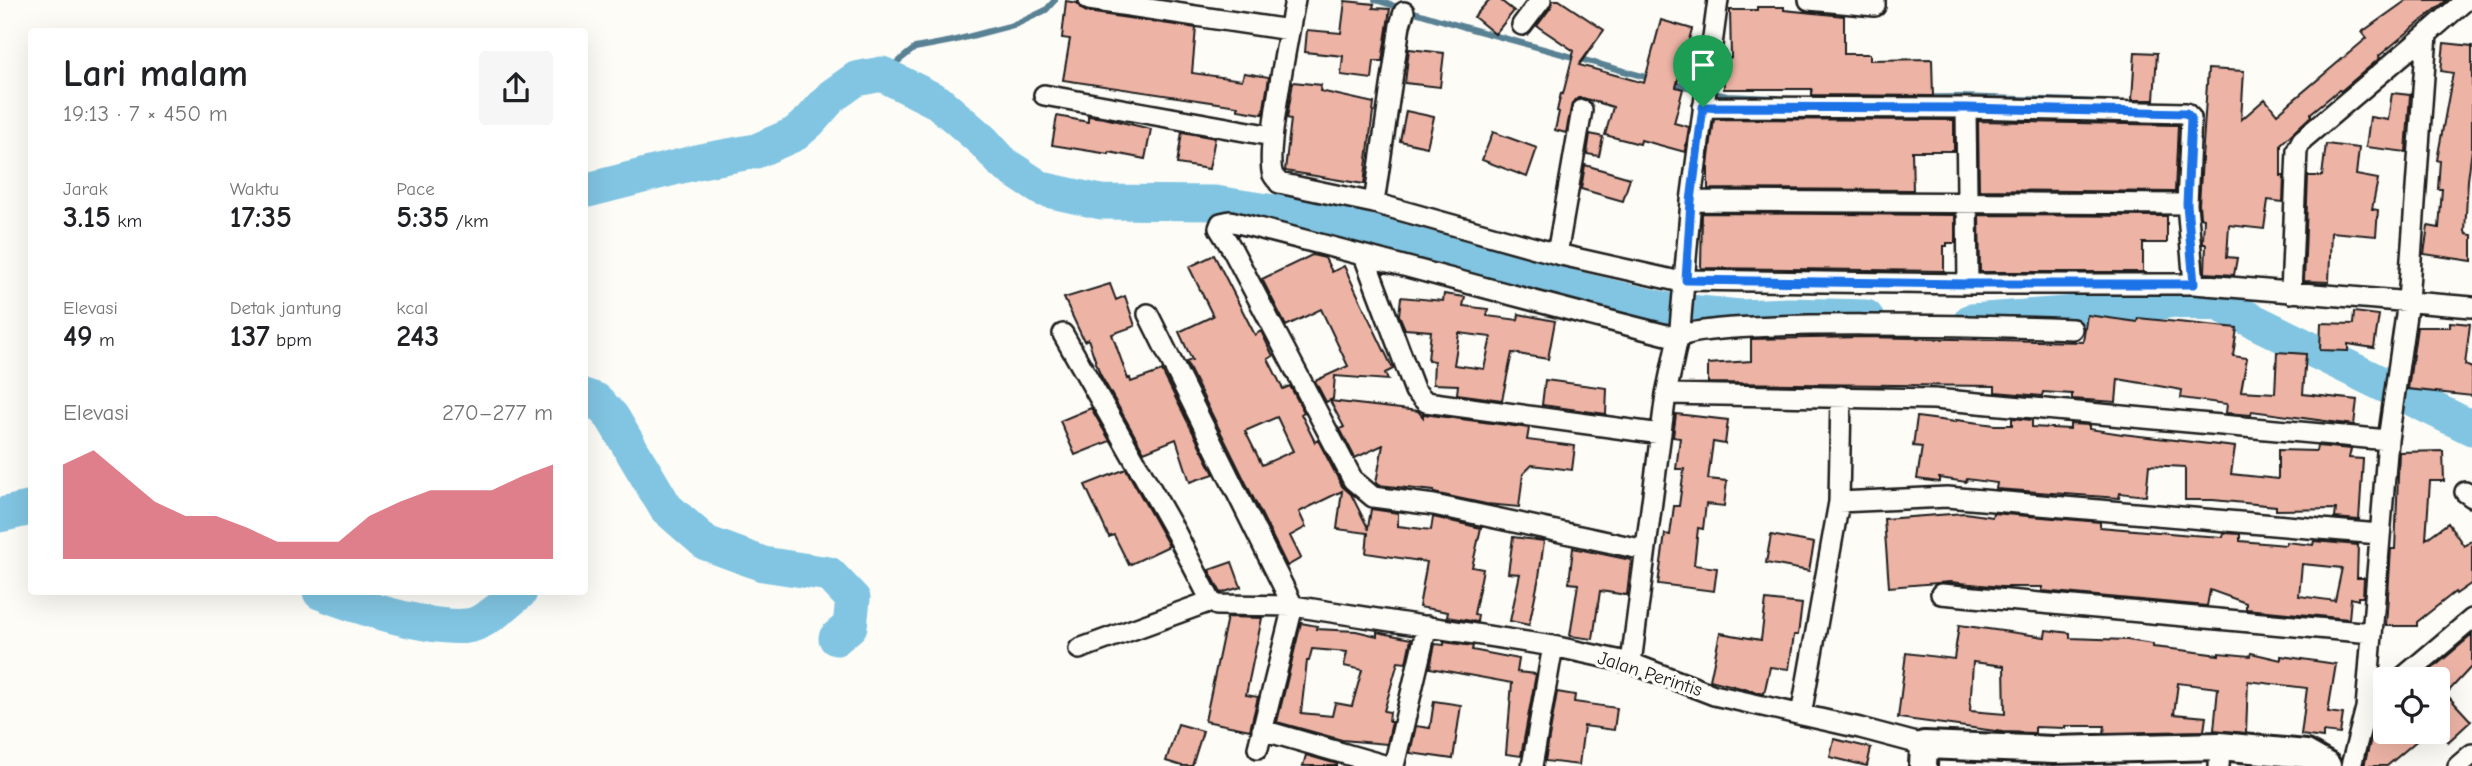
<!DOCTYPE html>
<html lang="id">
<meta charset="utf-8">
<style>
body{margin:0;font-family:"Comic Neue",sans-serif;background:#f6f6f6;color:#202124;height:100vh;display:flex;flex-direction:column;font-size:26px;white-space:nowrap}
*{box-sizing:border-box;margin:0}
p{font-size:23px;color:#757577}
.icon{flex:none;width:38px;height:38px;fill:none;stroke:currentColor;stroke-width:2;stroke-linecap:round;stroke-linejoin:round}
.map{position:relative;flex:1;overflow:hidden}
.side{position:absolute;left:28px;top:28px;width:560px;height:567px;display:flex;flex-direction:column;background:#fff;border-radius:7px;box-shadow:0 7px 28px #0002}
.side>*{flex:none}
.buttons{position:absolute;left:2373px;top:667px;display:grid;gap:14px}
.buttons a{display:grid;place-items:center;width:77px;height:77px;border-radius:7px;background:#fff;box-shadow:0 7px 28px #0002;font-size:35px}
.pin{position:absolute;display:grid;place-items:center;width:60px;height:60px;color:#fff;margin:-72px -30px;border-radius:50% 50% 50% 0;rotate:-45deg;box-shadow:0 0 7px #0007}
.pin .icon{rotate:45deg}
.round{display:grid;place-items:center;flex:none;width:74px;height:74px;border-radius:7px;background:#f6f6f6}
.summary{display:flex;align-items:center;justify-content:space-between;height:119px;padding:0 35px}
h1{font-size:38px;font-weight:700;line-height:52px}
.stats{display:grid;grid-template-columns:repeat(3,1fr);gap:10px;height:119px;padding:7px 35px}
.stats div{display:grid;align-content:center}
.stats b{font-size:30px;font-weight:700}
.stats small{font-size:19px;font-weight:400}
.stats p{font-size:19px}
.chart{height:196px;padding:14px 35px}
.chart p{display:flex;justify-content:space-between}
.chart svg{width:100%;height:126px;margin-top:7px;fill:#d1495b;opacity:.7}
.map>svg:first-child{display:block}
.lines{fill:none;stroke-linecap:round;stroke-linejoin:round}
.stream{stroke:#598193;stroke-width:6}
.river{stroke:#81c5e2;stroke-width:35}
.building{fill:#edb4a6;stroke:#1c1c1c;stroke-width:2;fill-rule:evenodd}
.street-casing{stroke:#1c1c1c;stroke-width:24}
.secondary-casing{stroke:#1c1c1c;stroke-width:32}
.street{stroke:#fdfcf7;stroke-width:19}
.secondary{stroke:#fdfcf7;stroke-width:26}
.route-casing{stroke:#fff;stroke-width:14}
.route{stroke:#1a73e8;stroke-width:9}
.labels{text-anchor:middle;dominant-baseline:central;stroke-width:7;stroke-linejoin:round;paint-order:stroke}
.street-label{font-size:19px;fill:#1c1c1c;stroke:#fdfcf7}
</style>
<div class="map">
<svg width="2472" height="766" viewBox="0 0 2472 766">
<rect width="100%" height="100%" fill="#fdfcf7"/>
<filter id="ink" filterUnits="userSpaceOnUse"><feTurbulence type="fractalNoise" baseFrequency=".0143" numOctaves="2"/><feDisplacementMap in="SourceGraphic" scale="14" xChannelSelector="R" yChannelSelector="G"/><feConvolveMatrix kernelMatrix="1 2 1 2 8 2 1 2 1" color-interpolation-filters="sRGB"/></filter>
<g filter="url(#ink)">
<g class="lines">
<path class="stream" d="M 1375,0 L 1464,27 L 1653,79
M 882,74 L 915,48 L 952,41 L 1017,24 L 1046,10 L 1055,0
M 1670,83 L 1727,96 L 1777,98
M 1875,98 L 1959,97 L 2106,102"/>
<path class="river" d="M 584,191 L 701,161 L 756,151 L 795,134 L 810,121 L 832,96 L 856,79 L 882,74 L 938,102 L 983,141 L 1004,164 L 1042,189 L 1101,202 L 1215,203 L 1320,219 L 1569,287 L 1668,310 L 1740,317 L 1788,315 L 1866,317
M 1971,321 L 2105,311 L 2174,300 L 2219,304 L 2472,428
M 584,396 L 596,400 L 612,417 L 666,508 L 706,543 L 763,564 L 829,574 L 853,599 L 850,626 L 836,638
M 0,515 L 32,508
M 320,592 C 354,606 430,630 467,626 C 483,625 508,602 520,592"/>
</g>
<path class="building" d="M 1489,0 L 1500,0 L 1514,11 L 1495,34 L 1474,17 Z
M 1553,0 L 1559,0 L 1604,30 L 1579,65 L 1644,83 L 1661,20 L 1692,29 L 1676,87 L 1683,89 L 1674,123 L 1689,127 L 1685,152 L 1641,140 L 1640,144 L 1605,135 L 1613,107 L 1583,98 L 1578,98 L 1572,103 L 1566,133 L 1555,130 L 1559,112 L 1557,111 L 1561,93 L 1563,94 L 1574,51 L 1537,26 L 1551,7 Z
M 2407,0 L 2447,0 L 2379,56 L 2380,58 L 2341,91 L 2339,90 L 2311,113 L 2311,116 L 2281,144 L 2281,176 L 2284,176 L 2283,202 L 2268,200 L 2264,229 L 2229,225 L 2227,257 L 2237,258 L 2234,275 L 2205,273 L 2206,244 L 2203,244 L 2203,241 L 2204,218 L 2200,217 L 2199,204 L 2208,69 L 2244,71 L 2241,120 L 2265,99 L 2277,114 L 2367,38 L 2362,32 Z
M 1066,1 L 1077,3 L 1081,9 L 1087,12 L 1196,28 L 1192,73 L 1242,80 L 1244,73 L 1269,77 L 1263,114 L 1238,110 L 1238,106 L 1063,80 L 1070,39 L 1062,38 Z
M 1345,1 L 1374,4 L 1373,8 L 1390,9 L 1382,61 L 1374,61 L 1372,79 L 1341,75 L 1343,56 L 1305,52 L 1307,30 L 1341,33 Z
M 1757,7 L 1784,7 L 1784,10 L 1844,16 L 1844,54 L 1870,54 L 1870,60 L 1932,59 L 1933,96 L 1812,95 L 1812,89 L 1724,89 L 1723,58 L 1731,58 L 1730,10 L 1757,10 Z
M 2444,43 L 2472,46 L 2472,149 L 2468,180 L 2465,231 L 2466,234 L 2472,235 L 2472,261 L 2424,254 L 2428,226 L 2439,228 L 2442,189 L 2438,189 L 2440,161 L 2437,160 L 2453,73 L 2441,71 Z
M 1409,49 L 1444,53 L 1440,87 L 1405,83 Z
M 2135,52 L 2157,53 L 2154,100 L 2132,100 Z
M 1293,82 L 1321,85 L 1320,91 L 1374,103 L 1364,184 L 1285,171 L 1291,119 L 1287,118 Z
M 2392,93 L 2410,95 L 2406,152 L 2366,147 L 2370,117 L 2388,120 Z
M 1406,111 L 1434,117 L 1427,147 L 1400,141 Z
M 1057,116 L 1088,122 L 1088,116 L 1104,118 L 1151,129 L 1145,159 L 1109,152 L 1109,154 L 1052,145 Z
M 1714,119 L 1954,120 L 1954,151 L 1912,151 L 1913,190 L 1708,189 L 1708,165 Z
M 1978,121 L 2178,125 L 2175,192 L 1979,190 Z
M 1182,132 L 1215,138 L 1209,169 L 1177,164 Z
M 1493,132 L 1537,148 L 1527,177 L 1482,160 Z
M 1590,134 L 1603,137 L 1599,156 L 1587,154 Z
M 2326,144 L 2359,148 L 2356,175 L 2378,179 L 2372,209 L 2378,210 L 2376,236 L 2331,232 L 2329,282 L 2304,281 L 2308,176 L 2322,176 Z
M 1585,165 L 1630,178 L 1623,201 L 1581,189 Z
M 1702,213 L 1955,215 L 1955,243 L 1947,243 L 1947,246 L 1944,246 L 1944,271 L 1701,268 Z
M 1979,215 L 2167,216 L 2167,243 L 2143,243 L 2143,272 L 1980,272 Z
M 1214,255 L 1255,335 L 1261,331 L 1273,356 L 1268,359 L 1283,389 L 1290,386 L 1304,412 L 1301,414 L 1315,442 L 1318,440 L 1342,486 L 1351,494 L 1368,528 L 1371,509 L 1398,513 L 1398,526 L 1431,530 L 1433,517 L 1481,528 L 1472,567 L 1483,569 L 1474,614 L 1478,615 L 1477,622 L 1447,617 L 1448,612 L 1419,607 L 1427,562 L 1366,553 L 1368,533 L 1337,529 L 1342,491 L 1299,512 L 1306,527 L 1290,536 L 1301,558 L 1287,566 L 1186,362 L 1192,360 L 1179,332 L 1213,316 L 1189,267 ZM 1277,417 L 1293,451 L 1262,465 L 1245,431 Z
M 1312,255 L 1325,258 L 1332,272 L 1344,266 L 1393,369 L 1385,373 L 1388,380 L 1335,376 L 1333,399 L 1326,402 L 1315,381 L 1348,366 L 1321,309 L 1286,326 L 1262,279 Z
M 1110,284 L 1116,300 L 1125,296 L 1135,326 L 1112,334 L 1128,379 L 1130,378 L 1131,382 L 1162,371 L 1214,474 L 1190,482 L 1176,439 L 1144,452 L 1100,374 L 1088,339 L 1084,341 L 1064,298 Z
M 1444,294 L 1465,297 L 1463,306 L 1488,309 L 1487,316 L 1518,320 L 1519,314 L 1555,321 L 1548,359 L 1512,353 L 1502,400 L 1457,394 L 1458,385 L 1433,384 L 1434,361 L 1428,360 L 1431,331 L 1405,329 L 1399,315 L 1401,297 L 1443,301 ZM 1459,333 L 1491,337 L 1484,369 L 1454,365 Z
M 2354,312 L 2379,315 L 2374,348 L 2348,344 L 2348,351 L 2320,350 L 2321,323 L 2353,324 Z
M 2087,315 L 2137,322 L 2138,318 L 2237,328 L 2233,356 L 2247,358 L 2241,391 L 2275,393 L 2277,352 L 2306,354 L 2303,394 L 2357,400 L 2354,425 L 2252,411 L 2251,415 L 2226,413 L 2227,404 L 2181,398 L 2182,390 L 2118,379 L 2116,402 L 2072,399 L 2072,394 L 2043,392 L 2042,396 L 1995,392 L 1995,386 L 1708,383 L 1708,364 L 1751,361 L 1751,339 L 1865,337 L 2083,342 Z
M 2450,322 L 2470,324 L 2465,365 L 2472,368 L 2472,396 L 2408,389 L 2417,327 L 2450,327 Z
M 1545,380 L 1607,388 L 1606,414 L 1542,405 Z
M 1330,401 L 1418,411 L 1423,417 L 1423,414 L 1529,428 L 1527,440 L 1575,446 L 1572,470 L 1532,465 L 1523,474 L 1519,507 L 1486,504 L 1434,493 L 1434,491 L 1378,485 L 1376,483 L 1383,445 L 1355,458 L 1340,429 L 1344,427 Z
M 1091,408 L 1110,441 L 1075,455 L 1060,421 Z
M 1676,414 L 1728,420 L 1725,444 L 1713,442 L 1708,479 L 1727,481 L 1724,506 L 1706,504 L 1703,529 L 1698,528 L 1694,565 L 1717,568 L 1714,591 L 1658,584 L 1665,534 L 1670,535 L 1674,506 L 1679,506 L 1684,469 L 1676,469 L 1680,438 L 1673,437 Z
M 1917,417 L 1956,422 L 1956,420 L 1995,425 L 2012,425 L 2012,418 L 2032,420 L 2032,427 L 2070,429 L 2070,424 L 2089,425 L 2089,429 L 2122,434 L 2235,447 L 2231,474 L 2278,479 L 2278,450 L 2316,451 L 2317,446 L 2351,449 L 2349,458 L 2363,459 L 2359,520 L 2335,518 L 2336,509 L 2276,510 L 2276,506 L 2213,500 L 2185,500 L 2185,467 L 2149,465 L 2146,496 L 2120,493 L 2119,498 L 1996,489 L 1997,483 L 1967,479 L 1966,482 L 1939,478 L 1939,482 L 1917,479 L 1922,447 L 1913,446 Z
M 2443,451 L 2444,481 L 2430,481 L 2426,539 L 2448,523 L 2464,546 L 2472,540 L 2472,583 L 2456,594 L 2455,592 L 2417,622 L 2417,626 L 2386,626 L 2391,549 L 2395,549 L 2399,452 Z
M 1126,469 L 1169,546 L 1129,565 L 1114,535 L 1109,537 L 1085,485 Z
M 1965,513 L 1992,517 L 1993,513 L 2100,522 L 2100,527 L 2192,535 L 2223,537 L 2224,533 L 2240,534 L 2240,541 L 2286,545 L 2286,542 L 2313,545 L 2314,541 L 2358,545 L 2357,578 L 2364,578 L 2363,597 L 2358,597 L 2358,600 L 2351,598 L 2349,619 L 2246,609 L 2246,603 L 2210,590 L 2207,606 L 2042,591 L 2042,587 L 2002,587 L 1950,582 L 1889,587 L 1884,519 ZM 2302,564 L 2342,568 L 2335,601 L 2299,596 Z
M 1771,535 L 1814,543 L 1809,571 L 1766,563 Z
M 1513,537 L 1544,541 L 1539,577 L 1529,625 L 1510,621 L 1520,574 L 1508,573 Z
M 1573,548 L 1631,560 L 1627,595 L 1600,591 L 1593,639 L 1570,636 L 1578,584 L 1569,583 Z
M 1232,562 L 1241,587 L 1221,593 L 1209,570 Z
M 1766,600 L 1802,604 L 1798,635 L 1794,635 L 1789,669 L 1770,667 L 1764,694 L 1710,680 L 1720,633 L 1761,640 Z
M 1227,617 L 1262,618 L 1246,695 L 1258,697 L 1250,730 L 1205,721 Z
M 1301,623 L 1317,626 L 1316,629 L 1356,631 L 1377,636 L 1377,632 L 1411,639 L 1406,663 L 1398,662 L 1384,711 L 1390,712 L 1389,722 L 1392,722 L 1387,744 L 1342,740 L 1277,722 ZM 1312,649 L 1347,652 L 1344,666 L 1362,670 L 1352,706 L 1335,703 L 1332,716 L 1301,713 L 1307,661 L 1309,661 Z
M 1959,625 L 2045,637 L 2046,630 L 2070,633 L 2070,638 L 2127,640 L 2153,644 L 2153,647 L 2181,650 L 2219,655 L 2219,653 L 2250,656 L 2251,653 L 2281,660 L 2281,656 L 2336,664 L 2328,712 L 2343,714 L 2340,734 L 2323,732 L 2323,738 L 2301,735 L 2307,688 L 2248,681 L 2246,733 L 2214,730 L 2218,688 L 2178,683 L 2174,714 L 2206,717 L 2204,731 L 2104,733 L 2105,726 L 2065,726 L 2065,728 L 2035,727 L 2035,733 L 2003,732 L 1898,718 L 1906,653 L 1954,659 ZM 1973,662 L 2004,666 L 2005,714 L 1970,711 Z
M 2472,635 L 2472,666 L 2446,694 L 2471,721 L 2448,742 L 2438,731 L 2438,679 L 2420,679 Z
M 1444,642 L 1473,646 L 1472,650 L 1519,659 L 1517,672 L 1536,674 L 1521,756 L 1506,754 L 1512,683 L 1430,668 L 1435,644 L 1444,645 Z
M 1557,692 L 1575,695 L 1574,702 L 1617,708 L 1614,730 L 1584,726 L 1579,765 L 1545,761 Z
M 1434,701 L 1461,705 L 1453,759 L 1410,753 L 1416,726 L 1430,728 Z
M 2385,708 L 2385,732 L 2427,732 L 2387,766 L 2364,766 L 2377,715 Z
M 1178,724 L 1203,731 L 1192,766 L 1182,766 L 1166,761 Z
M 1834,739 L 1871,748 L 1867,766 L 1830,757 Z
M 1306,755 L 1337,764 L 1337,766 L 1303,766 Z"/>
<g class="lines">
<g class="street-casing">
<path id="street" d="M 1089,0 L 1289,30
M 1295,0 C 1290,28 1264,154 1273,175 C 1273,176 1279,182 1279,183 L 1374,203 L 1557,254 L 1686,283
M 1809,0 L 1875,6 L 1875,0
M 1522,25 L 1541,0
M 1044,95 L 1272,136
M 1703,107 L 1966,108 L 2186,113 L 2191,118 L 2187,204 L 2194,284
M 1966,108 L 1968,284
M 1691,201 L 2187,204
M 1374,203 L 1400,25 L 1404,12
M 1557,254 L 1582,110
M 1364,256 L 1415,391 L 1426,402 L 1661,434
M 1686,280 L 1968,284 L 2194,284 L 2472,307
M 2291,293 L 2297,150 L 2302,140 L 2427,34
M 1148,314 L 1293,606 L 1553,646 L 1631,663 L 1714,695 L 1860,728 L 1924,745
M 1063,334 L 1176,533 L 1211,601 L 1217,605 L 1293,606 L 1258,748
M 1666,394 L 1934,399 L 2388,440
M 2465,492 L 2472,497
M 1839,502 L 1947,497 L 2379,534
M 1645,550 L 1434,505 L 1373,497 L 1353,480 L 1232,249 L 1219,228 L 1221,223 L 1230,221 C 1380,258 1528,301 1679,338 C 1699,317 2023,327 2072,329
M 1941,594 L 2372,633
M 1079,649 L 1211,601
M 1631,663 L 1666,394 L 1680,328 L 1691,201 L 1718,0
M 2401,679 L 2472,619
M 2366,708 L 2385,692
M 1801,715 L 1839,502 L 1841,396
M 1262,730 L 1387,766
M 1394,766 L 1427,626
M 1532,766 L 1553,646
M 2219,766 L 2220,746
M 2351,766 L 2366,708 L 2388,440 L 2408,301 L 2427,34 L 2466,0
M 2458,766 L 2472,754"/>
</g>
<g class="secondary-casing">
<path id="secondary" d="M 1923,766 L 1924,745 L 2054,750 L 2220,746 L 2306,754 L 2327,766"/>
</g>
<use href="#street" class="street"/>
<use href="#secondary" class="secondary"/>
</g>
</g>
<g class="lines" filter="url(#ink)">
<g class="route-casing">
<path id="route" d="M 1703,107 L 1966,108 L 2186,113 L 2191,118 L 2187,204 L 2194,284 L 1968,284 L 1686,280 L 1691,201 Z"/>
</g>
<use href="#route" class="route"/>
</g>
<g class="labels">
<g class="street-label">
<text transform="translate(1650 674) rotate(18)">Jalan Perintis</text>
</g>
</g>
</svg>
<div class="buttons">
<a><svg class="icon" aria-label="locate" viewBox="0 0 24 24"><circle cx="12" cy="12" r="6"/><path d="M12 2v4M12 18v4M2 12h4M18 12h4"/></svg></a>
</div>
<div class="pin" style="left:1703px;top:107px;background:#1e9e55"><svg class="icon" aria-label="arrive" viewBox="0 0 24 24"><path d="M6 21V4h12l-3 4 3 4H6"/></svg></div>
<section class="side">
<div class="summary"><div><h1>Lari malam</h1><p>19:13 · 7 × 450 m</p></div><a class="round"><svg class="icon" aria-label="share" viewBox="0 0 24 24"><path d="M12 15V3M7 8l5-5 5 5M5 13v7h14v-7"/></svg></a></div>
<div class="stats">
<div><p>Jarak</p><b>3.15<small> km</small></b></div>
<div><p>Waktu</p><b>17:35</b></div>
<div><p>Pace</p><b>5:35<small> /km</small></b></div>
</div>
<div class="stats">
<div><p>Elevasi</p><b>49<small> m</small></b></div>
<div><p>Detak jantung</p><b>137<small> bpm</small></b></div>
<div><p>kcal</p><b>243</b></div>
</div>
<div class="chart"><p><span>Elevasi</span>270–277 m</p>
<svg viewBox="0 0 160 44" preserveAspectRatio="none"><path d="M0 44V11L10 6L20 15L30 24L40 29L50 29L60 33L70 38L80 38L90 38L100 29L110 24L120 20L130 20L140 20L150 15L160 11V44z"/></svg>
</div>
</section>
</div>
